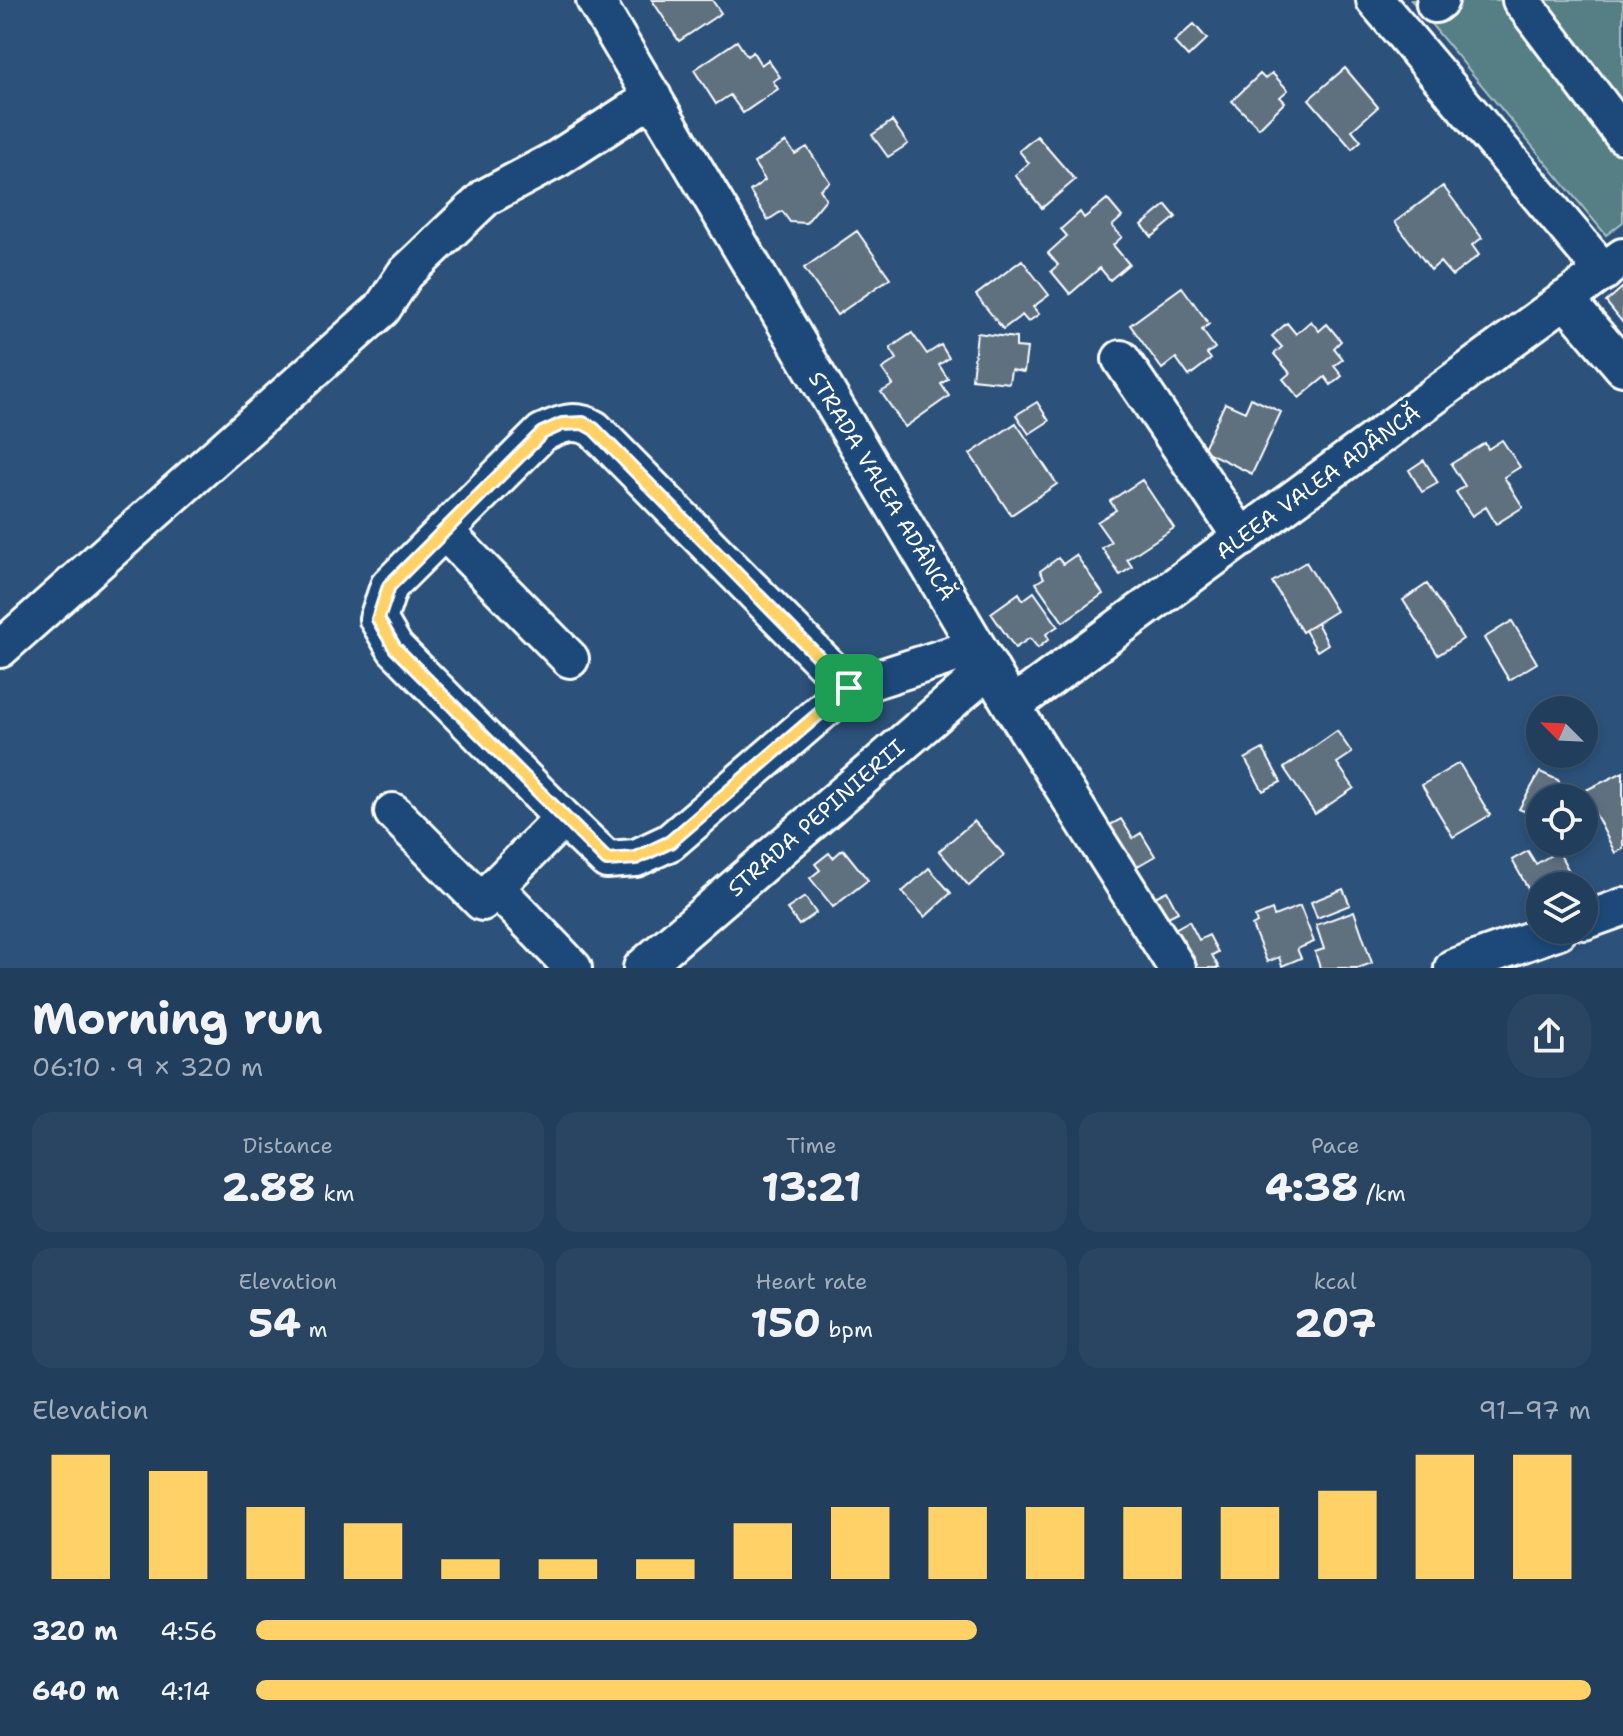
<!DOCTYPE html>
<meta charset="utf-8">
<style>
body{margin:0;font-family:"Shantell Sans",sans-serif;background:#294562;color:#f1f3f6;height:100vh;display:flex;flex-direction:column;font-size:30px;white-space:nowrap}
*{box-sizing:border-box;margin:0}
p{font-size:26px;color:#a2aebb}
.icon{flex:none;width:44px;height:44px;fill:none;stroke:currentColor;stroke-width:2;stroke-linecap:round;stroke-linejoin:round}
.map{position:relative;height:968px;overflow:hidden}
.details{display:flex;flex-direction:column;background:#213e5c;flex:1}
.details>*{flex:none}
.needle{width:52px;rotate:294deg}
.buttons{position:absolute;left:1526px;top:696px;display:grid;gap:16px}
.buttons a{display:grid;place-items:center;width:72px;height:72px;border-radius:50%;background:#213e5c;box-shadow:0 4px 12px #0003,0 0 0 2px #3e5772;font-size:40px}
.pin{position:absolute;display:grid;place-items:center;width:68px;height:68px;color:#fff;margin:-34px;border-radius:16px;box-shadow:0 4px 12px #0006}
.round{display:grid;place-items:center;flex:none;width:84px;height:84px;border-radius:32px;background:#294562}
.head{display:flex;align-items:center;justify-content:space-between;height:136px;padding:0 32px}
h1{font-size:44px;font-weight:700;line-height:60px}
.stats{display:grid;grid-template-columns:repeat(3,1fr);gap:12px;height:136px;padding:8px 32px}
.stats div{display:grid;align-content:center;border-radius:20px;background:#294562;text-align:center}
.stats b{font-size:40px;font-weight:700}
.stats small{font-size:22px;font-weight:400}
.stats p{font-size:22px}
.chart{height:224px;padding:16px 32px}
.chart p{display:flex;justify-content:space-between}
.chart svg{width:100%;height:144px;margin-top:8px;stroke:#ffd166;stroke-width:6}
ul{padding:0 32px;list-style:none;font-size:26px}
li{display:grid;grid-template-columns:128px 96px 1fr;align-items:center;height:60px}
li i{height:20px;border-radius:10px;background:#ffd166}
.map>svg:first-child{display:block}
.green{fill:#557e85;stroke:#aabec2;stroke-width:2}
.building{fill:#5e707f;stroke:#fff;stroke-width:2}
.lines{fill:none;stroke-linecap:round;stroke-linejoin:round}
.minor-casing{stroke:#fff;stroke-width:42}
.minor{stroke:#1f4a7a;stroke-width:36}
.route-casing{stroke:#fff;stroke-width:16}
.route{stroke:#ffd166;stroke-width:10}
.labels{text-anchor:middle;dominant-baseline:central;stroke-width:7;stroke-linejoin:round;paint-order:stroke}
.street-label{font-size:22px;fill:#fff;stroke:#1f4a7a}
</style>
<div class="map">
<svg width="1623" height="968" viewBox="0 0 1623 968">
<rect width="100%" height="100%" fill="#2c527b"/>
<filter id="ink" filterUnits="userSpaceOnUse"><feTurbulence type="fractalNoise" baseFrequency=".0125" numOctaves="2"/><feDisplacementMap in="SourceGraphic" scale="16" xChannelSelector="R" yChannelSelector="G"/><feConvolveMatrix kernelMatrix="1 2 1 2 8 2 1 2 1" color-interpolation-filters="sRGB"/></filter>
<g filter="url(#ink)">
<path class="green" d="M 1411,0 L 1623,0 L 1623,222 L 1606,235 Z"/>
<path class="building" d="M 652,0 L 712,0 L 721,13 L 679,41 Z
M 1194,24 L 1207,39 L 1188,57 L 1174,42 Z
M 737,41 L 747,56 L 753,52 L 761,65 L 768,60 L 780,77 L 773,81 L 778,89 L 743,113 L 730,95 L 716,104 L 694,70 Z
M 1345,68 L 1378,107 L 1352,130 L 1361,141 L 1352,149 L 1309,99 Z
M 1272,73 L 1288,90 L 1280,97 L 1285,102 L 1259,128 L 1232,101 L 1260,74 L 1265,79 Z
M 892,121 L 908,144 L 888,157 L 872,135 Z
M 1037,136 L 1075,180 L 1042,208 L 1015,175 L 1029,163 L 1019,151 Z
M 786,142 L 795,154 L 807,147 L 830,182 L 820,189 L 826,199 L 806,223 L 790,222 L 782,211 L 768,220 L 750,191 L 765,180 L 754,163 Z
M 1443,186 L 1482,238 L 1472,245 L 1479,255 L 1452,276 L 1440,262 L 1431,270 L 1395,222 Z
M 1107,199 L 1122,217 L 1112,226 L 1122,237 L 1113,245 L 1129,264 L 1110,280 L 1100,268 L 1070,294 L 1051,271 L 1058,265 L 1048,253 L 1067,236 L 1061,229 L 1080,212 L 1084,218 Z
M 1166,205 L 1176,217 L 1152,237 L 1142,225 Z
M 857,231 L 890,278 L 837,315 L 804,268 Z
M 1022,260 L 1049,295 L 1033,307 L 1039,314 L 1028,322 L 1022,315 L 1003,329 L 976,295 Z
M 1182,287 L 1209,324 L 1202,330 L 1215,348 L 1207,354 L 1211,359 L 1189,376 L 1176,358 L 1162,369 L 1130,325 Z
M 1623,287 L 1623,323 L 1606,302 Z
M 1311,321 L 1319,331 L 1327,324 L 1341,341 L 1334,348 L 1343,359 L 1334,366 L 1342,376 L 1331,385 L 1325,377 L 1299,398 L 1283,379 L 1290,373 L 1274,354 L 1282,347 L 1272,336 L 1287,323 L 1296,334 Z
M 912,333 L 927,354 L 941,345 L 949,358 L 939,365 L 948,379 L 941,384 L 949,396 L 905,427 L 881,392 L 893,385 L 882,369 L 897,359 L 890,348 Z
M 977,333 L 1016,338 L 1016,347 L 1027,348 L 1024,372 L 1011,370 L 1009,383 L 972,379 Z
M 1251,398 L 1281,412 L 1252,474 L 1203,450 L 1225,403 L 1245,412 Z
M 1037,402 L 1049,421 L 1029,434 L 1016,415 Z
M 1016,423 L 1057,484 L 1011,515 L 970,454 Z
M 1502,440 L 1520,467 L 1504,477 L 1523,507 L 1496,524 L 1486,507 L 1472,516 L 1456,492 L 1465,486 L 1451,464 L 1485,443 L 1488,449 Z
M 1424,460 L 1438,483 L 1422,492 L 1409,470 Z
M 1142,480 L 1174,528 L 1127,559 L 1132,567 L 1120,575 L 1102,548 L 1111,542 L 1097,522 L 1116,510 L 1110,501 Z
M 1076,555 L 1103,594 L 1063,622 L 1036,583 L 1044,578 L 1040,571 L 1058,558 L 1063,564 Z
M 1306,562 L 1336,611 L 1302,632 L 1272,582 Z
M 1427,584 L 1463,639 L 1438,655 L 1403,600 Z
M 1034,592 L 1058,626 L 1046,634 L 1049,639 L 1038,648 L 1030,638 L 1015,648 L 991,613 L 1019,593 L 1023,600 Z
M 1512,621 L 1537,663 L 1509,680 L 1484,638 Z
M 1317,623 L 1328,644 L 1317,651 L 1305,630 Z
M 1337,731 L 1352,753 L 1337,763 L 1354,788 L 1315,814 L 1284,768 Z
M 1263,749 L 1281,782 L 1263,791 L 1245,759 Z
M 1459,763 L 1490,815 L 1453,837 L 1422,785 Z
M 1540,772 L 1558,780 L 1568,798 L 1540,798 L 1540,833 L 1533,815 L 1519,809 Z
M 1623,772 L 1623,849 L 1615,853 L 1584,791 Z
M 1121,819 L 1133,838 L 1141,833 L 1155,856 L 1122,875 L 1108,826 Z
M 974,821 L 1004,855 L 969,886 L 939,851 Z
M 843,849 L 868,880 L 833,907 L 810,878 L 820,870 L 815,864 L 829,853 L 833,858 Z
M 1528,851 L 1536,864 L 1558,851 L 1574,880 L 1563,886 L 1540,886 L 1540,899 L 1535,901 L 1512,860 Z
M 929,868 L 951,893 L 925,917 L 902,892 Z
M 1343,889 L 1350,905 L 1317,918 L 1311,902 Z
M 1167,891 L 1178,912 L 1156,923 L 1144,902 Z
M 805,897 L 816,913 L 799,925 L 787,909 Z
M 1300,906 L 1314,942 L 1297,949 L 1301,958 L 1282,966 L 1279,957 L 1267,962 L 1252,926 L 1257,923 L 1255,917 L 1272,910 L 1274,916 Z
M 1354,911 L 1372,963 L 1358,968 L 1320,968 L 1315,952 L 1324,949 L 1316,925 Z
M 1189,921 L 1199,940 L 1209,935 L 1218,952 L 1212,955 L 1219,968 L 1182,968 L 1164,935 Z"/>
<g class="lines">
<g class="minor-casing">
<path id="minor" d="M 595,0 L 1012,706 L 1177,968
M 1375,0 L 1604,272
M 1521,0 L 1623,135
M 1435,4 L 1440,0
M 1565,299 L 1623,367
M 1121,359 L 1242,538
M 444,531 L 570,659
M 0,649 L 382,309 L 405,274 L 486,197 L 557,159 L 653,97
M 1012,706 L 1623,257
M 393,812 L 482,902 L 495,887 L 573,968
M 563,818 L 395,648 L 378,619 L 389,586 L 542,433 C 561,424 575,418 594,429 L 849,688
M 495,887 L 563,818 L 607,860 L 636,858 L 670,842 L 849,688 L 977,647
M 1584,921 L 1623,907
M 642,968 L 990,668
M 1453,968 L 1559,930"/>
</g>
<use href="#minor" class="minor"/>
</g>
</g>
<g class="lines" filter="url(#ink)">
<g class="route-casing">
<path id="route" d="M 583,423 L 594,429 L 849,688 L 670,842 L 636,858 L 607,860 L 395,648 L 378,619 L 389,586 L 542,433 L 562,424 Z"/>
</g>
<use href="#route" class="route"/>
</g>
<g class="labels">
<g class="street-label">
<text transform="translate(1318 482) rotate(-36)">ALEEA VALEA ADÂNCĂ</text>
<text transform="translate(882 486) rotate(59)">STRADA VALEA ADÂNCĂ</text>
<text transform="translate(816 818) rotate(-41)">STRADA PEPINIERII</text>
</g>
</g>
</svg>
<div class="buttons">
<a><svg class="needle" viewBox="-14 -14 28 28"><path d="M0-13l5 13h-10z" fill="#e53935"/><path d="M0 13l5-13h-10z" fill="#a2aebb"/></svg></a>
<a><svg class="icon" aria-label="locate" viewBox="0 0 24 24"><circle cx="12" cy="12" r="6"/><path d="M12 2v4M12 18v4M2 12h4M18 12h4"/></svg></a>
<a><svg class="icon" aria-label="layers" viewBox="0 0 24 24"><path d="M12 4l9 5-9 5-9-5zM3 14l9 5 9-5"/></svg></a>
</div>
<div class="pin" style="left:849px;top:688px;background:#1e9e55"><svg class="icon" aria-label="arrive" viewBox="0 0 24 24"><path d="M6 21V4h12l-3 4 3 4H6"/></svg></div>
</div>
<section class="details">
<div class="head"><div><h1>Morning run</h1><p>06:10 · 9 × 320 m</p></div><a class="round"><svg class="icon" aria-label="share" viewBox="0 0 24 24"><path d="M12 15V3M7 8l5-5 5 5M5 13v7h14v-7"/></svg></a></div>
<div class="stats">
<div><p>Distance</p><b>2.88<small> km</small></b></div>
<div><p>Time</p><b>13:21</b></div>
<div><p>Pace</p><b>4:38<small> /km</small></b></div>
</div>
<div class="stats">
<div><p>Elevation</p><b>54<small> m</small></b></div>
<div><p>Heart rate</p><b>150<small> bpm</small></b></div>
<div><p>kcal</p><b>207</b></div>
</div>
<div class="chart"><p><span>Elevation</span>91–97 m</p>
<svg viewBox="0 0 160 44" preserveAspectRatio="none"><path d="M5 44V6M15 44V11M25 44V22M35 44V27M45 44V38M55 44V38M65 44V38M75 44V27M85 44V22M95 44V22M105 44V22M115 44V22M125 44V22M135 44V17M145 44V6M155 44V6"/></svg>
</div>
<ul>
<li><b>320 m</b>4:56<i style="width:54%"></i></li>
<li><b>640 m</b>4:14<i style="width:100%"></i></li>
</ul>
</section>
